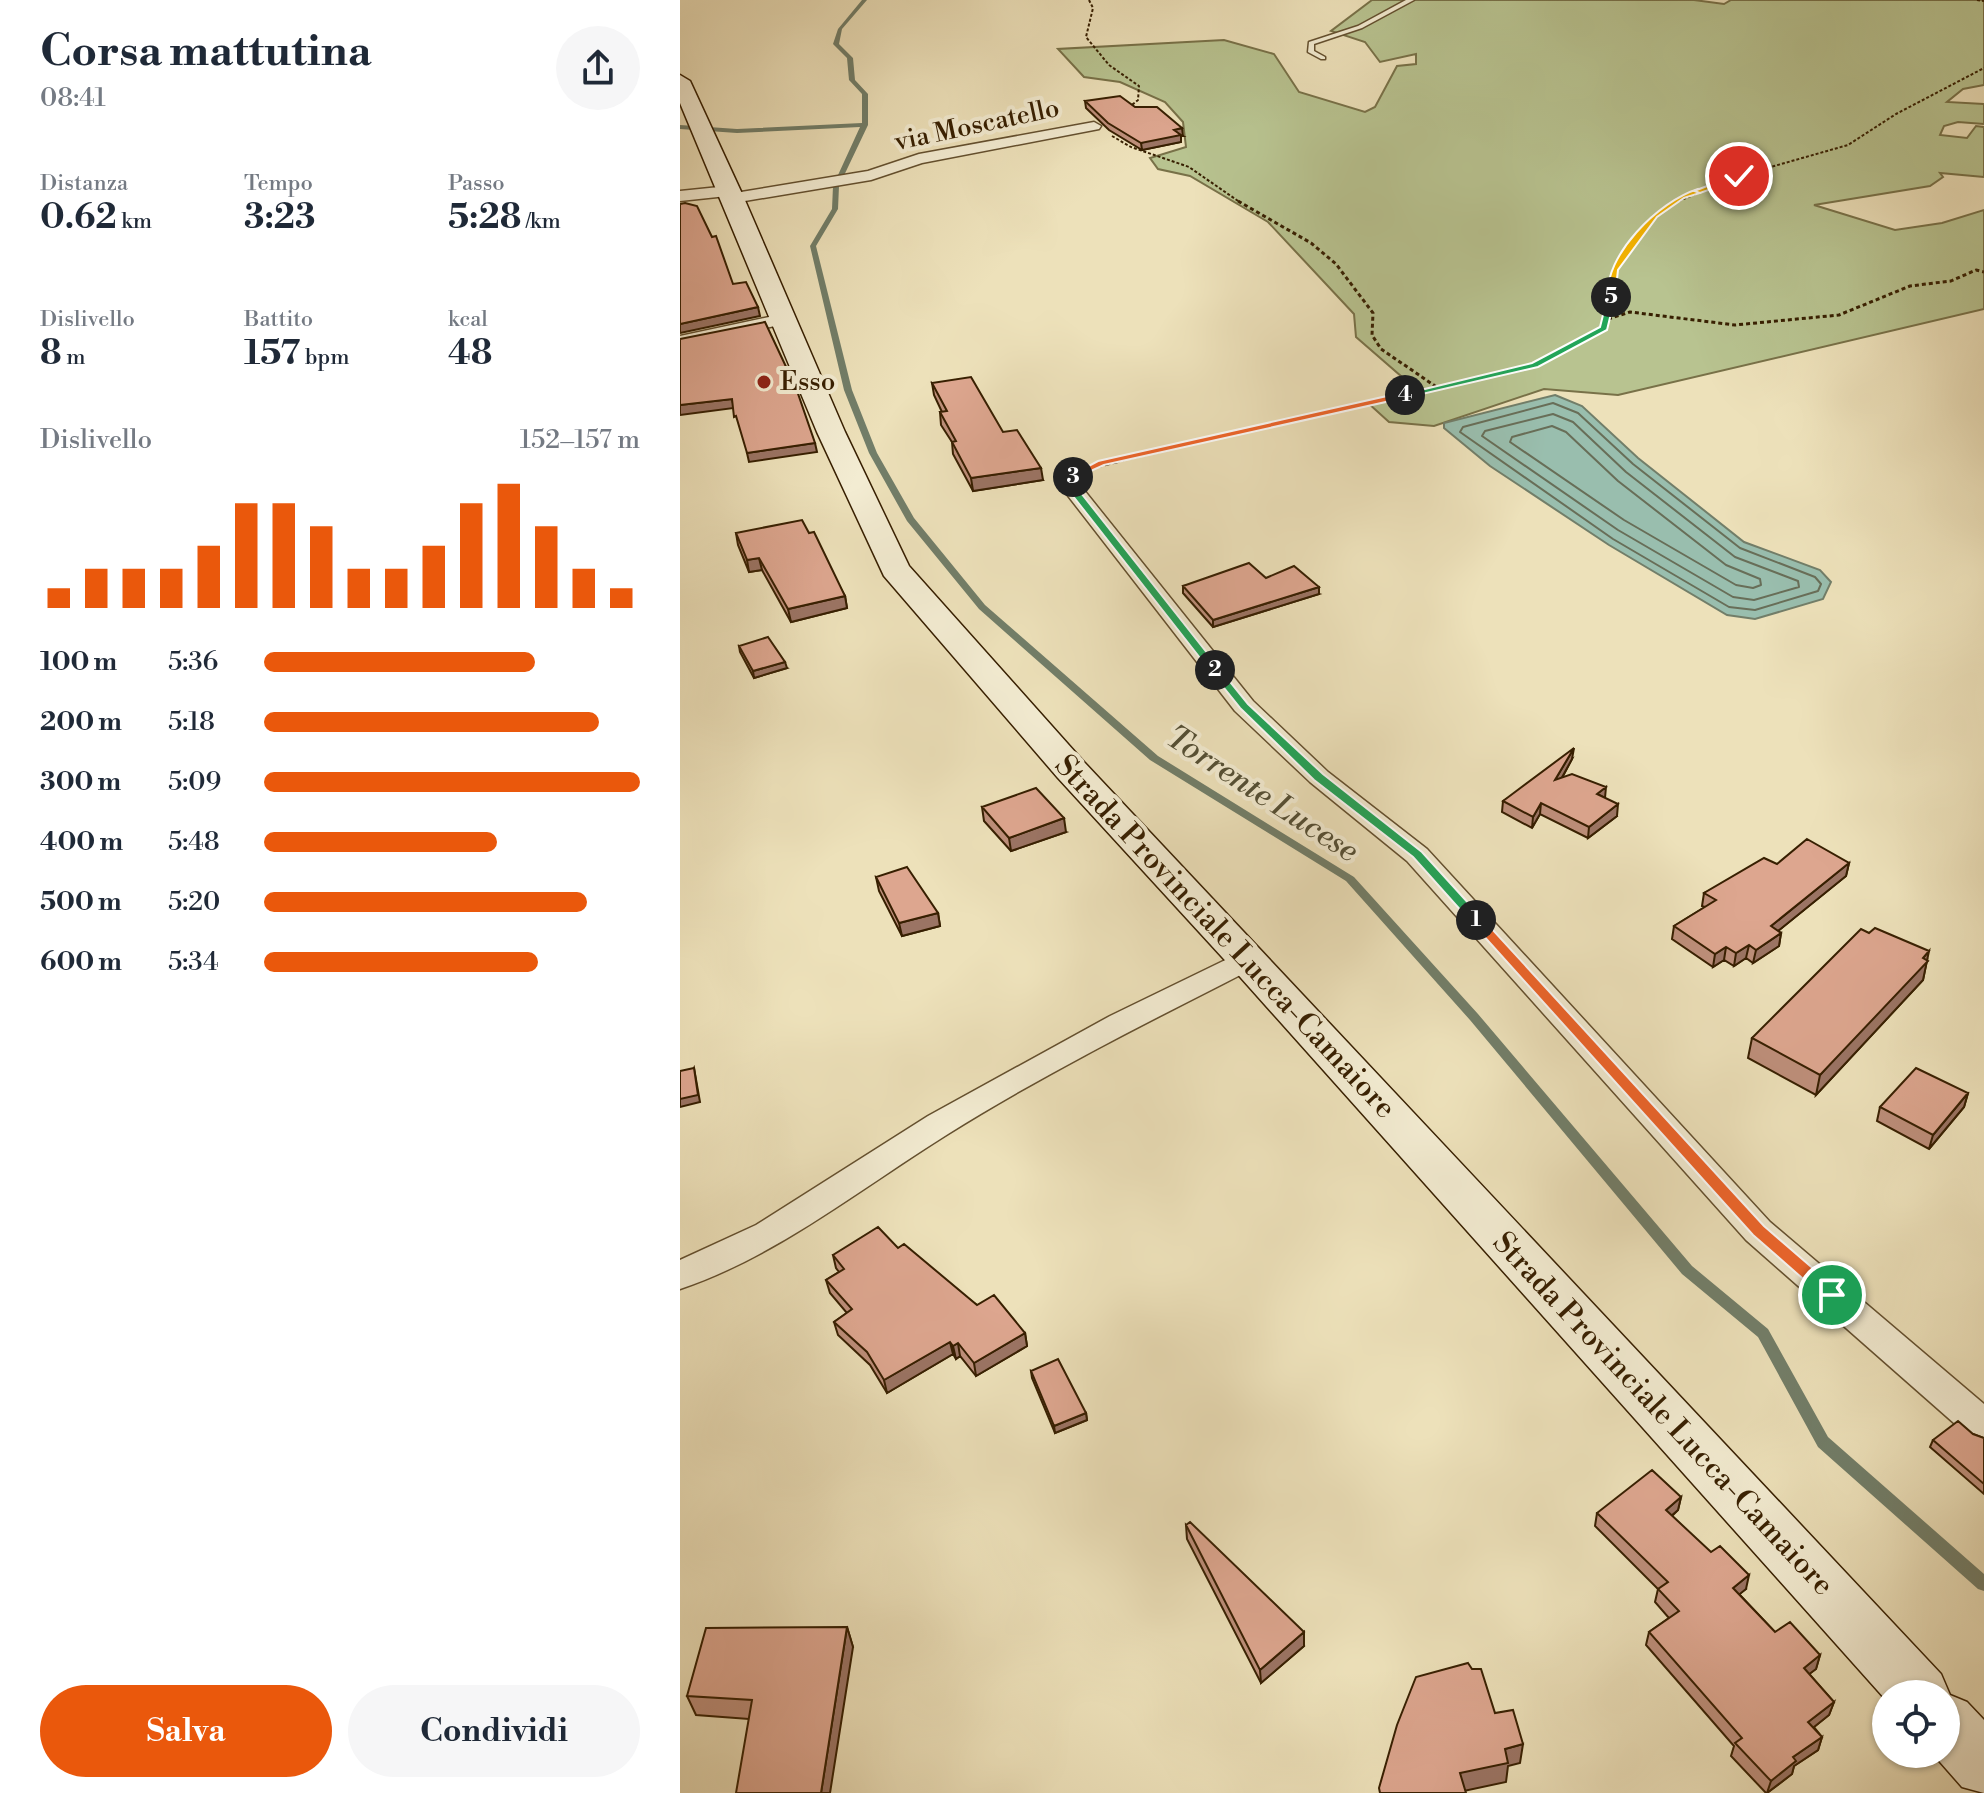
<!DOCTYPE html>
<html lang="it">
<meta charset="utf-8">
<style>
body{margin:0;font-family:"Libre Bodoni",serif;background:#f6f6f7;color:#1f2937;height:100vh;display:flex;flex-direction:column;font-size:30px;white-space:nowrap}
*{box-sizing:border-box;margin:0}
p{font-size:26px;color:#747a83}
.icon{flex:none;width:44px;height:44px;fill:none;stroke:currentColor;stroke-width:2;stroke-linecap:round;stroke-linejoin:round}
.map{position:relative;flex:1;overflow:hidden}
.side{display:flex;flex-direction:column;background:#fff;width:680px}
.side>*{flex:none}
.tools{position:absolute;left:1192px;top:1680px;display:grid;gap:16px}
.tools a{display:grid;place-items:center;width:88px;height:88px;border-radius:50%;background:#fff;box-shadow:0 2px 6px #0004;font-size:40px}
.pin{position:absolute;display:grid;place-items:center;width:68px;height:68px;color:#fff;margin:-34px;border:4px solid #fff;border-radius:50%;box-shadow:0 2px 8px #0007}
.km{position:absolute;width:40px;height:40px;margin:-20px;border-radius:50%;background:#222;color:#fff;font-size:22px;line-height:40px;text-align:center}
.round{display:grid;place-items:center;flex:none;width:84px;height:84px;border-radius:42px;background:#f6f6f7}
.headline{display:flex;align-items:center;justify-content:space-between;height:136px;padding:0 40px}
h1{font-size:44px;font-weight:700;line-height:60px}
.metrics{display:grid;grid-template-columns:repeat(3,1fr);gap:12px;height:136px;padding:8px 40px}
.metrics div{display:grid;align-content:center}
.metrics b{font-size:34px;font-weight:700}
.metrics small{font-size:22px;font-weight:400}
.metrics p{font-size:22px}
.chart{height:224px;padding:16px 40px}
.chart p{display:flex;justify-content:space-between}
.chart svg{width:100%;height:144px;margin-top:8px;stroke:#ea580c;stroke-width:6}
.primary-button{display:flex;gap:16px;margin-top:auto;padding:16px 40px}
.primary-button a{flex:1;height:92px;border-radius:48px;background:#ea580c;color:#fff;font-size:32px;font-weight:700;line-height:92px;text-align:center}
.primary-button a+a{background:#f6f6f7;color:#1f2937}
ul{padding:0 40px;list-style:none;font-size:26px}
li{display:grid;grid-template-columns:128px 96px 1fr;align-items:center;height:60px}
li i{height:20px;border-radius:10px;background:#ea580c}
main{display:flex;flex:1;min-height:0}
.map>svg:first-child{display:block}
.green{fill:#b8c390;stroke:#787148;stroke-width:2}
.water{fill:#99beae;stroke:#727e69;stroke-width:2}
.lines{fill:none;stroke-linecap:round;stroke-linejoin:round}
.shore{stroke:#686e58;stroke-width:2}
.stream{fill:#727e69;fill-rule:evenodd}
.lane-casing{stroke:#64502f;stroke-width:3}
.street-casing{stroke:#64502f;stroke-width:3}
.secondary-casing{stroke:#371f01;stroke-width:3}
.path-far2{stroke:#371f01;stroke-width:2;stroke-dasharray:3 2;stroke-linecap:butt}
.path-far1{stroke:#371f01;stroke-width:3;stroke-dasharray:4 3;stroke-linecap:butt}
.path{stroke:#371f01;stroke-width:4;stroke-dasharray:5 3;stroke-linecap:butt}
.lane{fill:#f3ecd2;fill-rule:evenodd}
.street{fill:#f3ecd2;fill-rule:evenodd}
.secondary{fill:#f3ecd2;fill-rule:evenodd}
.wall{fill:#be8f7b;stroke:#371f01;stroke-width:2}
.shaded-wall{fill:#9b7464;stroke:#371f01;stroke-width:2}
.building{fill:#dda68f;stroke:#371f01;stroke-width:2}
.split-1{fill:#f0652b;stroke:#fff;stroke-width:2}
.split-2{fill:#22a559;stroke:#fff;stroke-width:2}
.split-3{fill:#22a559;stroke:#fff;stroke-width:2}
.split-4{fill:#f0652b;stroke:#fff;stroke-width:2}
.split-5{fill:#22a559;stroke:#fff;stroke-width:2}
.split-6{fill:#f5b400;stroke:#fff;stroke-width:2}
.split-7{fill:#f5b400;stroke:#fff;stroke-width:2}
.poi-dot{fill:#8f2418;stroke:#f3ecd2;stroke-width:3}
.labels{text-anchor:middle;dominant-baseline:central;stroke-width:8;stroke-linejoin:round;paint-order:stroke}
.far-street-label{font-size:26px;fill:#371f01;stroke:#f3ecd2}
.far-poi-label{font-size:26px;fill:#371f01;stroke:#f3ecd2;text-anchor:start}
.street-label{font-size:30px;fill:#371f01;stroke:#f3ecd2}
.water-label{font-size:32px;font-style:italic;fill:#544f35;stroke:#f3ecd2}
</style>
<main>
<section class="side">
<div class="headline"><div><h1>Corsa mattutina</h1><p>08:41</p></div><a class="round"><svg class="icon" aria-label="share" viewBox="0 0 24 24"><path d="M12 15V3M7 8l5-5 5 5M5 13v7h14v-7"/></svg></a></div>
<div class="metrics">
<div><p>Distanza</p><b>0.62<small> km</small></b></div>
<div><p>Tempo</p><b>3:23</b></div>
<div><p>Passo</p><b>5:28<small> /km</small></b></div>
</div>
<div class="metrics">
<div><p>Dislivello</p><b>8<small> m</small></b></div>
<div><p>Battito</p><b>157<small> bpm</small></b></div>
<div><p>kcal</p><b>48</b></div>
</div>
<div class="chart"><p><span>Dislivello</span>152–157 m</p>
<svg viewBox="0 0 160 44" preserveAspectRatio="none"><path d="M5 44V38M15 44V32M25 44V32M35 44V32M45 44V25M55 44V12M65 44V12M75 44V19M85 44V32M95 44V32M105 44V25M115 44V12M125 44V6M135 44V19M145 44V32M155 44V38"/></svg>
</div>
<ul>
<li><b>100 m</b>5:36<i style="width:72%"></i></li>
<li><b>200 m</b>5:18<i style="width:89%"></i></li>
<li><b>300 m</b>5:09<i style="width:100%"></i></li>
<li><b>400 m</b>5:48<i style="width:62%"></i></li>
<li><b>500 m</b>5:20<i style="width:86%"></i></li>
<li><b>600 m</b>5:34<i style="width:73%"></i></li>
</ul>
<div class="primary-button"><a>Salva</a><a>Condividi</a></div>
</section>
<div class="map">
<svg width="1304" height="1793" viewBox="0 0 1304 1793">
<rect width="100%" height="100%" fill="#ede1ba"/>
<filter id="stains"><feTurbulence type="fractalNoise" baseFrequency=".0025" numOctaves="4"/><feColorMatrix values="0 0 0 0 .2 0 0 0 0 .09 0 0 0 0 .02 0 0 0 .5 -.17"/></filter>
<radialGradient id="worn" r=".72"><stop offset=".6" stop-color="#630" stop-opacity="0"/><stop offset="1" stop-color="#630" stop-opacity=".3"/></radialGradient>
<path class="green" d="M 692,0 L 1014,0 L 1044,4 L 1051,0 L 1304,0 L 1304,85 L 1283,89 L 1267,102 L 1304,104 L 1304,124 L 1278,122 L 1264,126 L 1260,135 L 1287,138 L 1296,126 L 1304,127 L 1304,177 L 1260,173 L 1263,177 L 1250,186 L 1134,205 L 1215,230 L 1262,223 L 1304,210 L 1304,309 L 938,395 L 864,389 L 754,426 L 709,422 L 688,403 L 730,390 L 722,377 L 676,337 L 674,314 L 588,222 L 510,176 L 478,169 L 470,158 L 506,147 L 503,122 L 485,102 L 440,82 L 404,77 L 378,49 L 544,40 L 594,54 L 619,92 L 685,112 L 695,107 L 717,66 L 736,64 L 736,54 L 700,62 L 685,42 L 651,31 Z"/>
<path class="water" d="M 875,395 L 902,406 L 958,458 L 1064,542 L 1140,570 L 1151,582 L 1143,599 L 1075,619 L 1047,615 L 929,545 L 810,466 L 764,428 L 764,423 Z"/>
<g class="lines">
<path class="shore" d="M 873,403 L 898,413 L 953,464 L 1060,548 L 1135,577 L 1141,584 L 1138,591 L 1075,610 L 1049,607 L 933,539 L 780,432 L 783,427 Z
M 873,414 L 893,422 L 946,472 L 1055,557 L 1118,581 L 1119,587 L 1074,600 L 1053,597 L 938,530 L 802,436 L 805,431 Z
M 872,426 L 886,432 L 938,481 L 1046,565 L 1080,579 L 1081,585 L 1073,588 L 1056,585 L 944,520 L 830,442 L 832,437 Z"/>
<path class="stream" d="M 182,0 L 187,0 L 162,29 L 159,44 L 173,58 L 175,80 L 188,94 L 188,125 L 159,186 L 158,209 L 136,246 L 172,390 L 197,453 L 234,518 L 305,605 L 478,756 L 674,877 L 798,1014 L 1012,1266 L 1088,1329 L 1148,1437 L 1304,1574 L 1304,1591 L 1298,1589 L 1138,1447 L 1078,1337 L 1002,1274 L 790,1020 L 666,881 L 470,760 L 299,609 L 227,521 L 189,453 L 164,390 L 130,246 L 152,209 L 153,186 L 180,127 L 57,133 L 0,129 L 0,125 L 57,129 L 182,123 L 182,94 L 169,80 L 167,58 L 153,44 L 158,29 Z"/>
<g class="lane-casing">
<path id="lane" d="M 726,0 L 734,0 L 682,28 L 634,44 L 634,51 L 645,57 L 645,59 L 641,59 L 628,52 L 629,42 L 678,26 Z"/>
</g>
<g class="street-casing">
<path id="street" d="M 414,122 L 421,126 L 419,129 L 242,163 L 191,180 L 53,203 L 47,201 L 47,196 L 0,201 L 0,191 L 49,186 L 55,188 L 55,193 L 188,171 L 239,154 Z
M 103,314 L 112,319 L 109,323 L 0,346 L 0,336 Z
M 389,478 L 396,480 L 573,701 L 648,772 L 747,849 L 1090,1222 L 1304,1404 L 1304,1443 L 1291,1438 L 1066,1240 L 727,861 L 630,782 L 555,711 L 382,488 L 379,484 Z
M 568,949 L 578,952 L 583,959 L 578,966 C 474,1019 367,1072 268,1134 C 181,1188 98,1256 0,1289 L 0,1260 L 76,1225 L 248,1116 L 430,1016 Z"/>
</g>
<g class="secondary-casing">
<path id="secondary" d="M 0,75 L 10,81 L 64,198 L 165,432 L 229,566 L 404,762 L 1261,1674 L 1270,1695 L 1287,1702 L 1304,1720 L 1304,1793 L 1282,1787 L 1253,1754 L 1266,1754 L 1266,1694 L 1206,1694 L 1206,1700 L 553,969 L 378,778 L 204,576 L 137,432 L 0,103 Z"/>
</g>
<path class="path-far2" d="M 409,0 L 413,8 L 406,37 L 429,65 L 459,86 L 458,100 L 447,109
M 1297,0 L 1304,1
M 432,136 L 451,147 L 509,167 L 561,203
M 994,203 L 1059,176 L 1168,145 L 1216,114 L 1304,68"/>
<path class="path-far1" d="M 558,201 L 631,243 L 656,264 L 693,313 L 692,335 L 701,349 L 758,388
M 928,319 L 950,312 L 1055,325 L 1159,315 L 1230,286 L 1271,281 L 1296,270 L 1304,272
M 429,463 L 855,365 L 924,328 L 934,270 L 975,216 L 997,201"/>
<path class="path" d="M 409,468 L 438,461"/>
<use href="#lane" class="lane"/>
<use href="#street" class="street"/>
<use href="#secondary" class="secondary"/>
</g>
<path class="wall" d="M 405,101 L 455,107 L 503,136 L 501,136 L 501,142 L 462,150 L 429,130 L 406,108 Z
M 252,383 L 323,432 L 363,480 L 293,491 L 273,454 L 272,442 L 261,425 L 260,412 L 262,412 L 254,395 Z
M 56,533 L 129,533 L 165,596 L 167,608 L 111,622 L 82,570 L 69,572 L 58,545 Z
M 586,578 L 639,594 L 533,627 L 503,593 L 503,586 Z
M 59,646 L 107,668 L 74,678 L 60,652 Z
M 892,759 L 882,778 L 924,798 L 937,816 L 908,838 L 860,814 L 852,828 L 822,812 L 823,801 Z
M 302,807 L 386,832 L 331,851 L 304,821 Z
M 1169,863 L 1166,876 L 1098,931 L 1101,933 L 1099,946 L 1073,963 L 1066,958 L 1054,966 L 1044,960 L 1033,967 L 992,939 L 994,926 L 1025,907 L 1022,906 L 1024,893 L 1097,864 Z
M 196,877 L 258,913 L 260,926 L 222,936 L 199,891 Z
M 1247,960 L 1243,980 L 1136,1095 L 1068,1058 L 1072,1038 Z
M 1288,1093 L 1284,1107 L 1249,1149 L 1197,1121 L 1200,1107 Z
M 218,1248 L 297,1305 L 345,1333 L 347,1346 L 296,1376 L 280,1356 L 276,1359 L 273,1354 L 207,1393 L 190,1365 L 158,1335 L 154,1322 L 167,1313 L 150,1293 L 146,1280 L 159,1272 L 156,1268 L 153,1255 Z
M 351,1371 L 406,1413 L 407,1420 L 375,1433 L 352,1378 Z
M 1293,1434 L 1304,1438 L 1304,1494 L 1250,1447 L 1253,1440 Z
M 1001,1497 L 998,1510 L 992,1516 L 1066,1589 L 1059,1594 L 1095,1632 L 1140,1655 L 1136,1669 L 1129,1674 L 1154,1702 L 1149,1715 L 1134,1727 L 1142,1737 L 1138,1750 L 1114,1766 L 1112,1774 L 1087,1793 L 1086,1793 L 1051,1756 L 1054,1746 L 966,1645 L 969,1632 L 989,1618 L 975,1602 L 978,1589 L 915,1526 L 917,1513 Z
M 506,1525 L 624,1646 L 581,1683 L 507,1539 Z
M 167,1627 L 173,1647 L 69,1719 L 16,1715 L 7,1696 Z"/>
<path class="shaded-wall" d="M 502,128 L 503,136 L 501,136 L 501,142 L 462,150 L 461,143 L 494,130 Z
M 78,307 L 80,316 L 0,333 L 0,324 Z
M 52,399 L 54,408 L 0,415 L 0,405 Z
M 135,443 L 137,452 L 69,462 L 67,453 Z
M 361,468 L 363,480 L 293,491 L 291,478 Z
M 79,558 L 82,570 L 69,572 L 67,560 Z
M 639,587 L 639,594 L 533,627 L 533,620 Z
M 165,596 L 167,608 L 111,622 L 108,609 Z
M 105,662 L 107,668 L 74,678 L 73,671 Z
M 894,748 L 892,759 L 874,792 L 875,780 Z
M 926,787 L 925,798 L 917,794 Z
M 861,803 L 860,814 L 852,828 L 853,817 Z
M 938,804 L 937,816 L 908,838 L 909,827 Z
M 384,818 L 386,832 L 331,851 L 329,838 Z
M 1169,863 L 1166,876 L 1088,939 L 1091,926 Z
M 258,913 L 260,926 L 222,936 L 219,923 Z
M 1101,933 L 1099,946 L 1073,963 L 1076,950 Z
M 1069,945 L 1066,958 L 1054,966 L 1056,953 Z
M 1046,947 L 1044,960 L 1033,967 L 1035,954 Z
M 1249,951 L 1243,980 L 1136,1095 L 1140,1075 Z
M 14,1068 L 20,1102 L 0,1107 L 0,1099 Z
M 1288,1093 L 1284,1107 L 1249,1149 L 1253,1135 Z
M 345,1333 L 347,1346 L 296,1376 L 294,1363 Z
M 270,1342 L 273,1354 L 207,1393 L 204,1380 Z
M 278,1343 L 280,1356 L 276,1359 L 273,1346 Z
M 406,1413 L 407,1420 L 375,1433 L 374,1426 Z
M 1001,1497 L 998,1510 L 983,1523 L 986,1510 Z
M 1069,1575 L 1066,1589 L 1050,1602 L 1053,1588 Z
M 167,1627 L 173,1647 L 150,1793 L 141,1793 Z
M 624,1632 L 624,1646 L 581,1683 L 580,1670 Z
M 1140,1655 L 1136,1669 L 1120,1681 L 1124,1668 Z
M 1154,1702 L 1149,1715 L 1124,1735 L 1128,1722 Z
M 1142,1737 L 1138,1750 L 1114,1766 L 1112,1774 L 1087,1793 L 1091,1781 L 1113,1757 Z
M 843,1744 L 840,1763 L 828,1766 L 826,1782 L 779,1792 L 780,1773 L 825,1749 Z"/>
<path class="building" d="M 440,96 L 455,107 L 477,107 L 502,128 L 494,130 L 501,135 L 461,143 L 428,123 L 405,101 Z
M 5,203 L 17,206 L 32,237 L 36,236 L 53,284 L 66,282 L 78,307 L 0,324 L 0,204 Z
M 85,322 L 116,388 L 135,443 L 67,453 L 56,416 L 54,417 L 52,399 L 0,405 L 0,339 Z
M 291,377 L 323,432 L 337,430 L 361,468 L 291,478 L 272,442 L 276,441 L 260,412 L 267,411 L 252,383 Z
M 122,520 L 129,533 L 134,532 L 165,596 L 108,609 L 79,558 L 67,560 L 56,533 Z
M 569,563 L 586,578 L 614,566 L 639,587 L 533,620 L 503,586 Z
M 88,637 L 105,662 L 73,671 L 59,646 Z
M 894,748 L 875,780 L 892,774 L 926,787 L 917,794 L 938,804 L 909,827 L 861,803 L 853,817 L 823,801 Z
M 356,788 L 384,818 L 329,838 L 302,807 Z
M 1127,839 L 1169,863 L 1091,926 L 1101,933 L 1076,950 L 1069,945 L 1056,953 L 1046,947 L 1035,954 L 994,926 L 1036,900 L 1024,893 L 1084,858 L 1097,864 Z
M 227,867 L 258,913 L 219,923 L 196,877 Z
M 1195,928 L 1249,951 L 1243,958 L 1248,961 L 1140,1075 L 1072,1038 L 1181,929 L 1189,933 Z
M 14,1068 L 18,1095 L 0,1099 L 0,1071 Z
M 1236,1068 L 1288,1093 L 1253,1135 L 1200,1107 Z
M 198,1227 L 218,1248 L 224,1244 L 297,1305 L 314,1295 L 345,1333 L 294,1363 L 278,1343 L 273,1346 L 270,1342 L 204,1380 L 187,1352 L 154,1322 L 172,1309 L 146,1280 L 164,1269 L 153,1255 Z
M 378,1359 L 406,1413 L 374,1426 L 351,1371 Z
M 1278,1421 L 1293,1434 L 1304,1438 L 1304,1484 L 1253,1440 Z
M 972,1470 L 1001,1497 L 986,1510 L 1031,1552 L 1040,1546 L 1069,1575 L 1053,1588 L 1095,1632 L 1110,1622 L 1140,1655 L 1124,1668 L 1154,1702 L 1128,1722 L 1142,1737 L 1113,1757 L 1116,1761 L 1091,1781 L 1055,1743 L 1062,1738 L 969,1632 L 999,1611 L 978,1589 L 988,1582 L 917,1513 Z
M 510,1522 L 624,1632 L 580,1670 L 506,1525 Z
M 167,1627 L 141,1793 L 56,1793 L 72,1700 L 7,1696 L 26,1628 Z
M 788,1663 L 792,1669 L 801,1669 L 815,1713 L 833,1710 L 843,1744 L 825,1749 L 828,1763 L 780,1773 L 786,1793 L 700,1793 L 699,1788 L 717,1725 L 736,1677 Z"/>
<path class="split-1" d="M 796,916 L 801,917 L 1084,1226 L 1158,1290 L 1158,1299 L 1146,1299 L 1073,1235 L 792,923 L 792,917 Z"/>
<path class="split-2" d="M 531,668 L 539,668 L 568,704 L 643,774 L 742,852 L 801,917 L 801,923 L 792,923 L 733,857 L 634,780 L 560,708 L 531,672 Z"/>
<path class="split-3" d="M 389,475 L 396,475 L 394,484 L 539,668 L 539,672 L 531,672 L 385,486 Z"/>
<path class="split-4" d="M 725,392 L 728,397 L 424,465 L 393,479 L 388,477 L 418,461 Z"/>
<path class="split-5" d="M 928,295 L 935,297 L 927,330 L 858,367 L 725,398 L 720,395 L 852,363 L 920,327 Z"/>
<path class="split-6" d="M 1018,189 L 1020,193 L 1004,198 L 977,217 L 938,270 L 935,297 L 928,298 C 923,256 979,201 1018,189 Z"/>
<path class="split-7" d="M 1059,174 L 1062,178 L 1020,193 L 1014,191 Z"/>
<circle class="poi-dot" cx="84" cy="382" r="8"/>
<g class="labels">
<g class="far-street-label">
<text transform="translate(297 125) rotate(-12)">via Moscatello</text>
</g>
<g class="far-poi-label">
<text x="100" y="382">Esso</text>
</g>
<g class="street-label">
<text transform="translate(545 937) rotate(47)">Strada Provinciale Lucca-Camaiore</text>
<text transform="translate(983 1414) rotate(47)">Strada Provinciale Lucca-Camaiore</text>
</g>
<g class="water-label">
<text transform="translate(582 794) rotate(33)">Torrente Lucese</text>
</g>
</g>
<rect width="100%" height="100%" filter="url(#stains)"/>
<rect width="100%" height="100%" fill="url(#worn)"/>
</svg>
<div class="tools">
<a><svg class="icon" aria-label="locate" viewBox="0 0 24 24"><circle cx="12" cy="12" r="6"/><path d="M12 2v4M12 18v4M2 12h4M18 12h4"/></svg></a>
</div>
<div class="pin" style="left:1152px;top:1295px;background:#1e9e55"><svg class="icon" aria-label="arrive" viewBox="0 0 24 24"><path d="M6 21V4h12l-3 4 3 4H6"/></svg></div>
<div class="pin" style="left:1059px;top:176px;background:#d93025"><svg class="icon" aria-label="check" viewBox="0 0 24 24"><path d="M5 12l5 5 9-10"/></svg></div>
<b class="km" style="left:796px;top:920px">1</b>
<b class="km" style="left:535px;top:670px">2</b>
<b class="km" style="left:393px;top:477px">3</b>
<b class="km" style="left:725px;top:395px">4</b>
<b class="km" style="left:931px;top:297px">5</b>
</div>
</main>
